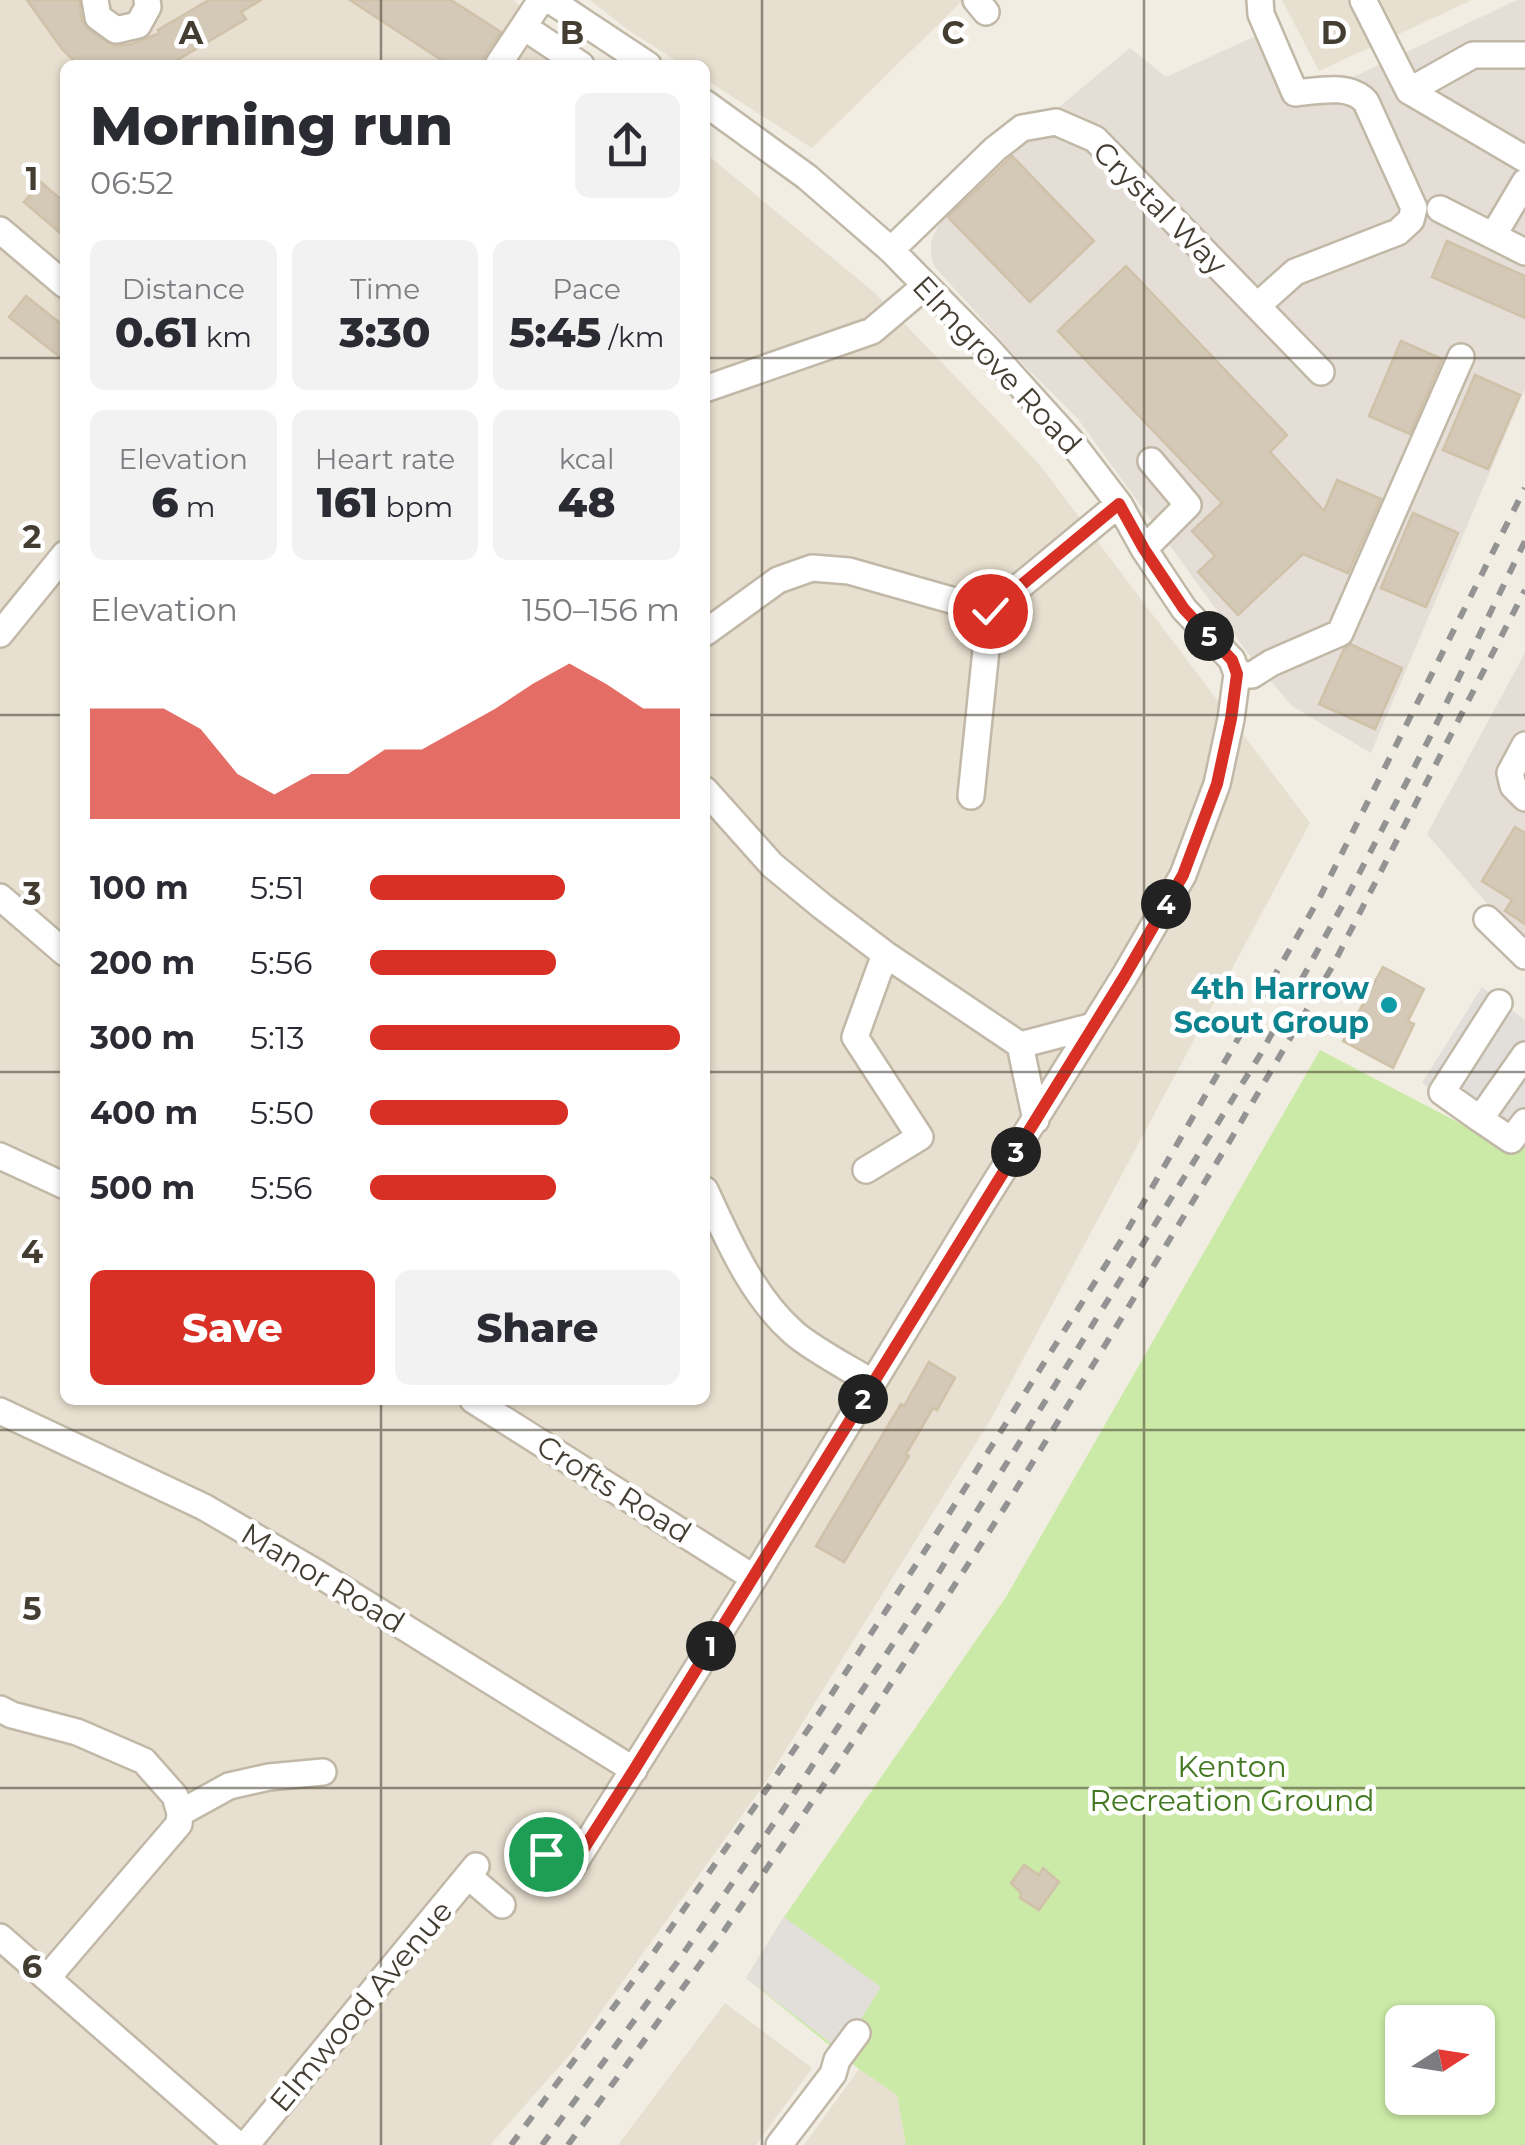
<!DOCTYPE html>
<meta charset="utf-8">
<style>
body{margin:0;font-family:Montserrat,sans-serif;background:#f2f2f3;color:#2b2b33;height:100vh;display:flex;flex-direction:column;font-size:38px;white-space:nowrap}
*{box-sizing:border-box;margin:0}
p{font-size:32px;color:#7c7c81}
.icon{flex:none;width:55px;height:55px;fill:none;stroke:currentColor;stroke-width:2;stroke-linecap:round;stroke-linejoin:round}
.map{position:relative;flex:1;overflow:hidden}
.details{position:absolute;left:60px;top:60px;width:650px;height:1345px;display:flex;flex-direction:column;background:#fff;border-radius:15px;box-shadow:0 2px 8px #0004}
.details>*{flex:none}
.needle{width:65px;rotate:78deg}
.controls{position:absolute;left:1385px;top:2005px;display:grid;gap:20px}
.controls a{display:grid;place-items:center;width:110px;height:110px;border-radius:15px;background:#fff;box-shadow:0 2px 8px #0004;font-size:50px}
.pin{position:absolute;display:grid;place-items:center;width:85px;height:85px;color:#fff;margin:-42px;border:5px solid #fff;border-radius:50%;box-shadow:0 2px 10px #0007}
.km{position:absolute;width:50px;height:50px;margin:-25px;border-radius:50%;background:#222;color:#fff;font-size:28px;line-height:50px;text-align:center}
.round{display:grid;place-items:center;flex:none;width:105px;height:105px;border-radius:15px;background:#f2f2f3}
.summary{display:flex;align-items:center;justify-content:space-between;height:170px;padding:0 30px}
h1{font-size:55px;font-weight:800;line-height:75px}
.stats{display:grid;grid-template-columns:repeat(3,1fr);gap:15px;height:170px;padding:10px 30px}
.stats div{display:grid;align-content:center;border-radius:15px;background:#f2f2f3;text-align:center}
.stats b{font-size:42px;font-weight:800}
.stats small{font-size:28px;font-weight:400}
.stats p{font-size:28px}
.chart{height:280px;padding:20px 30px}
.chart p{display:flex;justify-content:space-between}
.chart svg{width:100%;height:180px;margin-top:10px;fill:#d93025;opacity:.7}
.button{display:flex;gap:20px;margin-top:auto;padding:20px 30px}
.button a{flex:1;height:115px;border-radius:15px;background:#d93025;color:#fff;font-size:40px;font-weight:800;line-height:115px;text-align:center}
.button a+a{background:#f2f2f3;color:#2b2b33}
ul{padding:0 30px;list-style:none;font-size:32px}
li{display:grid;grid-template-columns:160px 120px 1fr;align-items:center;height:75px}
li i{height:25px;border-radius:12px;background:#d93025}
.map>svg:first-child{display:block}
.residential{fill:#e7dfcf}
.industrial{fill:#e4ded7}
.green{fill:#cceaa7;fill-rule:evenodd}
.parking{fill:#e2dfdb}
.building{fill:#d4c9b6;stroke:#d0c1a9;stroke-width:2.5}
.lines{fill:none;stroke-linecap:round;stroke-linejoin:round}
.minor-casing{stroke:#c1b8a7;stroke-width:30}
.minor{stroke:#fff;stroke-width:25}
.rail{stroke:#939393;stroke-width:6;stroke-dasharray:12 12;stroke-linecap:butt}
.route-casing{stroke:#fff;stroke-width:20}
.route{stroke:#d93025;stroke-width:12}
.grid{fill:none;stroke:#443d32;stroke-width:2.5;stroke-opacity:0.55}
.culture-dot{fill:#0f9aa8;stroke:#fff;stroke-width:4}
.labels{text-anchor:middle;dominant-baseline:central;stroke-width:9;stroke-linejoin:round;paint-order:stroke}
.street-label{font-size:30px;fill:#443d32;stroke:#fff}
.culture-label{font-size:30px;font-weight:bold;fill:#0d838f;stroke:#fff;text-anchor:end}
.park-label{font-size:30px;fill:#437922;stroke:#fff}
.grid-label{font-size:32px;text-anchor:middle;font-weight:bold;fill:#443d32;stroke:#fff;stroke-width:9;stroke-linejoin:round;paint-order:stroke}
</style>
<div class="map">
<svg width="1525" height="2145" viewBox="0 0 1525 2145">
<rect width="100%" height="100%" fill="#f2ede2"/>
<path class="residential" d="M 0,0 L 513,0 L 595,65 L 65,65 L 65,1400 L 705,1400 L 705,153 L 875,293 L 1039,464 L 1310,823 L 991,1419 L 767,1780 L 573,2051 L 490,2145 L 0,2145 Z
M 590,0 L 963,0 L 812,148 L 705,79 L 705,65 L 683,65 L 628,30 Z
M 1282,0 L 1472,0 L 1319,71 Z
M 725,2003 L 812,2068 L 756,2145 L 618,2145 Z
M 859,2069 L 897,2095 L 906,2145 L 804,2145 Z"/>
<path class="industrial" d="M 1517,0 L 1525,0 L 1525,389 L 1371,753 L 1292,706 L 1252,659 L 1078,419 L 1019,360 L 934,266 L 931,255 L 931,242 L 942,217 L 1059,107 L 1130,48 L 1166,77 L 1275,27 L 1311,97 Z
M 1525,653 L 1525,948 L 1427,834 Z"/>
<path class="green" d="M 1320,1050 L 1513,1151 L 1525,1136 L 1525,2145 L 906,2145 L 897,2095 L 859,2069 L 746,1978 L 784,1917 L 1006,1597 ZM 1402,2022 L 1478,2022 L 1478,2098 L 1402,2098 Z"/>
<path class="parking" d="M 1482,987 L 1525,1020 L 1525,1127 L 1511,1145 L 1422,1083 Z
M 784,1917 L 881,1987 L 841,2051 L 746,1978 Z"/>
<path class="building" d="M 27,0 L 79,0 L 82,20 L 88,29 L 114,46 L 132,44 L 160,33 L 158,30 L 209,0 L 261,0 L 241,12 L 246,19 L 169,65 L 78,65 L 62,49 Z
M 350,0 L 451,0 L 501,32 L 484,56 L 482,65 L 449,65 Z
M 1012,156 L 1094,241 L 1030,302 L 948,217 Z
M 41,182 L 65,203 L 65,237 L 24,202 Z
M 1447,241 L 1525,276 L 1525,318 L 1432,277 Z
M 1126,266 L 1287,435 L 1270,452 L 1324,511 L 1337,480 L 1381,499 L 1348,573 L 1303,554 L 1238,615 L 1198,572 L 1215,556 L 1192,531 L 1222,503 L 1058,331 Z
M 26,296 L 65,327 L 65,361 L 9,317 Z
M 1401,341 L 1442,359 L 1410,434 L 1369,416 Z
M 1475,375 L 1520,395 L 1488,469 L 1443,450 Z
M 1413,513 L 1458,533 L 1426,607 L 1381,588 Z
M 1350,644 L 1402,668 L 1375,729 L 1319,704 L 1344,649 Z
M 1515,827 L 1525,833 L 1525,924 L 1505,911 L 1512,900 L 1482,881 Z
M 1383,967 L 1424,989 L 1408,1021 L 1414,1024 L 1393,1068 L 1343,1041 Z
M 929,1362 L 955,1378 L 937,1410 L 933,1408 L 906,1454 L 909,1456 L 844,1562 L 816,1546 L 901,1404 L 904,1406 Z
M 1024,1865 L 1039,1875 L 1043,1868 L 1059,1882 L 1039,1910 L 1020,1898 L 1021,1893 L 1011,1883 Z"/>
<g class="lines">
<g class="minor-casing">
<path id="minor" d="M 95,0 L 98,17 L 116,30 L 138,25 L 148,7 L 147,0
M 550,0 L 648,65
M 976,0 L 986,12
M 1363,0 L 1409,91
M 536,35 L 581,65
M 498,65 L 541,0
M 1409,91 L 1525,159
M 1409,91 L 1473,55 L 1525,55
M 1440,209 L 1525,252
M 0,230 L 65,285
M 1493,236 L 1525,182
M 891,250 L 995,149 L 1022,128 L 1056,122 L 1095,139 L 1321,372
M 1257,306 L 1295,272 L 1398,232 L 1411,220 L 1414,208 L 1366,102 C 1350,83 1318,91 1295,93 L 1261,14 L 1260,0
M 705,389 L 872,331 L 925,286
M 1144,549 L 1188,505 L 1151,461
M 705,633 L 778,580 L 812,568 L 849,571 L 990,611 L 1119,504
M 0,634 L 65,554
M 1237,674 L 1252,675 L 1271,663 L 1340,633 L 1461,357
M 1525,745 L 1510,773 L 1513,786 L 1525,798
M 705,790 L 772,865 L 823,907 L 885,954 L 1020,1045 L 1093,1026
M 971,796 L 990,611
M 0,897 L 65,953
M 1487,919 L 1525,956
M 1499,1003 L 1442,1092 L 1480,1119 L 1525,1055
M 1020,1045 L 1036,1120
M 1480,1119 L 1511,1140 L 1525,1122
M 0,1156 L 65,1186
M 866,1170 L 920,1137 L 855,1037 L 885,954
M 705,1190 C 729,1241 751,1295 794,1333 C 815,1351 849,1368 873,1383
M 473,1400 L 754,1578
M 0,1411 L 204,1507 L 317,1573 L 634,1770
M 0,1709 L 12,1715 L 77,1732 L 144,1761 L 175,1796 L 180,1813 L 179,1824 L 48,1977
M 180,1813 L 229,1786 L 269,1777 L 323,1772
M 546,1854 L 572,1867 L 754,1578 L 983,1202 L 1124,977 L 1183,875 L 1217,784 L 1231,719 L 1237,674 L 1232,660 L 1184,609 L 1144,549 L 1119,504 L 1070,440 L 988,349 L 891,250 L 807,177 L 705,103
M 468,1876 L 502,1905
M 0,1937 L 238,2145
M 246,2145 L 476,1866
M 779,2145 L 833,2074 L 837,2060 L 857,2033"/>
</g>
<use href="#minor" class="minor"/>
<path class="rail" d="M 511,2145 L 648,1961 L 818,1715 L 945,1520 L 1124,1236 L 1320,897 L 1525,488
M 542,2145 L 676,1964 L 781,1813 L 918,1606 L 1260,1055 L 1347,897 L 1431,735 L 1525,541
M 568,2145 L 722,1934 L 859,1733 L 1005,1507 L 1096,1360 L 1231,1139 L 1332,967 L 1525,590"/>
</g>
<g class="lines">
<g class="route-casing">
<path id="route" d="M 546,1854 L 572,1867 L 634,1770 L 1124,977 L 1183,875 L 1217,784 L 1231,719 L 1237,674 L 1232,660 L 1184,609 L 1144,549 L 1119,504 L 990,611"/>
</g>
<use href="#route" class="route"/>
</g>
<path class="grid" d="M 381,0 L 381,65M 762,0 L 762,2145M 1144,0 L 1144,2145M 0,358 L 65,358M 705,358 L 1525,358M 0,715 L 65,715M 705,715 L 1525,715M 0,1072 L 65,1072M 705,1072 L 1525,1072M 381,1400 L 381,2145M 0,1430 L 1525,1430M 0,1788 L 1525,1788"/>
<circle class="culture-dot" cx="1389" cy="1005" r="10"/>
<g class="labels">
<g class="street-label">
<text transform="translate(1160 208) rotate(45)">Crystal Way</text>
<text transform="translate(997 365) rotate(47)">Elmgrove Road</text>
<text transform="translate(614 1489) rotate(32)">Crofts Road</text>
<text transform="translate(323 1578) rotate(31)">Manor Road</text>
<text transform="translate(361 2006) rotate(-50)">Elmwood Avenue</text>
</g>
<g class="culture-label">
<text x="1369" y="988">4th Harrow<tspan x="1369" dy="34">Scout Group</tspan></text>
</g>
<g class="park-label">
<text x="1232" y="1766">Kenton<tspan x="1232" dy="34">Recreation Ground</tspan></text>
</g>
</g>
<g class="grid-label">
<text x="191" y="44">A</text>
<text x="572" y="44">B</text>
<text x="953" y="44">C</text>
<text x="1334" y="44">D</text>
<text x="32" y="190">1</text>
<text x="32" y="548">2</text>
<text x="32" y="905">3</text>
<text x="32" y="1263">4</text>
<text x="32" y="1620">5</text>
<text x="32" y="1978">6</text>
</g>
</svg>
<div class="controls">
<a><svg class="needle" viewBox="-14 -14 28 28"><path d="M0-13l5 13h-10z" fill="#e53935"/><path d="M0 13l5-13h-10z" fill="#7c7c81"/></svg></a>
</div>
<div class="pin" style="left:546px;top:1854px;background:#1e9e55"><svg class="icon" aria-label="arrive" viewBox="0 0 24 24"><path d="M6 21V4h12l-3 4 3 4H6"/></svg></div>
<div class="pin" style="left:990px;top:611px;background:#d93025"><svg class="icon" aria-label="check" viewBox="0 0 24 24"><path d="M5 12l5 5 9-10"/></svg></div>
<b class="km" style="left:711px;top:1646px">1</b>
<b class="km" style="left:863px;top:1399px">2</b>
<b class="km" style="left:1016px;top:1152px">3</b>
<b class="km" style="left:1166px;top:904px">4</b>
<b class="km" style="left:1209px;top:636px">5</b>
<section class="details">
<div class="summary"><div><h1>Morning run</h1><p>06:52</p></div><a class="round"><svg class="icon" aria-label="share" viewBox="0 0 24 24"><path d="M12 15V3M7 8l5-5 5 5M5 13v7h14v-7"/></svg></a></div>
<div class="stats">
<div><p>Distance</p><b>0.61<small> km</small></b></div>
<div><p>Time</p><b>3:30</b></div>
<div><p>Pace</p><b>5:45<small> /km</small></b></div>
</div>
<div class="stats">
<div><p>Elevation</p><b>6<small> m</small></b></div>
<div><p>Heart rate</p><b>161<small> bpm</small></b></div>
<div><p>kcal</p><b>48</b></div>
</div>
<div class="chart"><p><span>Elevation</span>150–156 m</p>
<svg viewBox="0 0 160 44" preserveAspectRatio="none"><path d="M0 44V17L10 17L20 17L30 22L40 33L50 38L60 33L70 33L80 27L90 27L100 22L110 17L120 11L130 6L140 11L150 17L160 17V44z"/></svg>
</div>
<ul>
<li><b>100 m</b>5:51<i style="width:63%"></i></li>
<li><b>200 m</b>5:56<i style="width:60%"></i></li>
<li><b>300 m</b>5:13<i style="width:100%"></i></li>
<li><b>400 m</b>5:50<i style="width:64%"></i></li>
<li><b>500 m</b>5:56<i style="width:60%"></i></li>
</ul>
<div class="button"><a>Save</a><a>Share</a></div>
</section>
</div>
